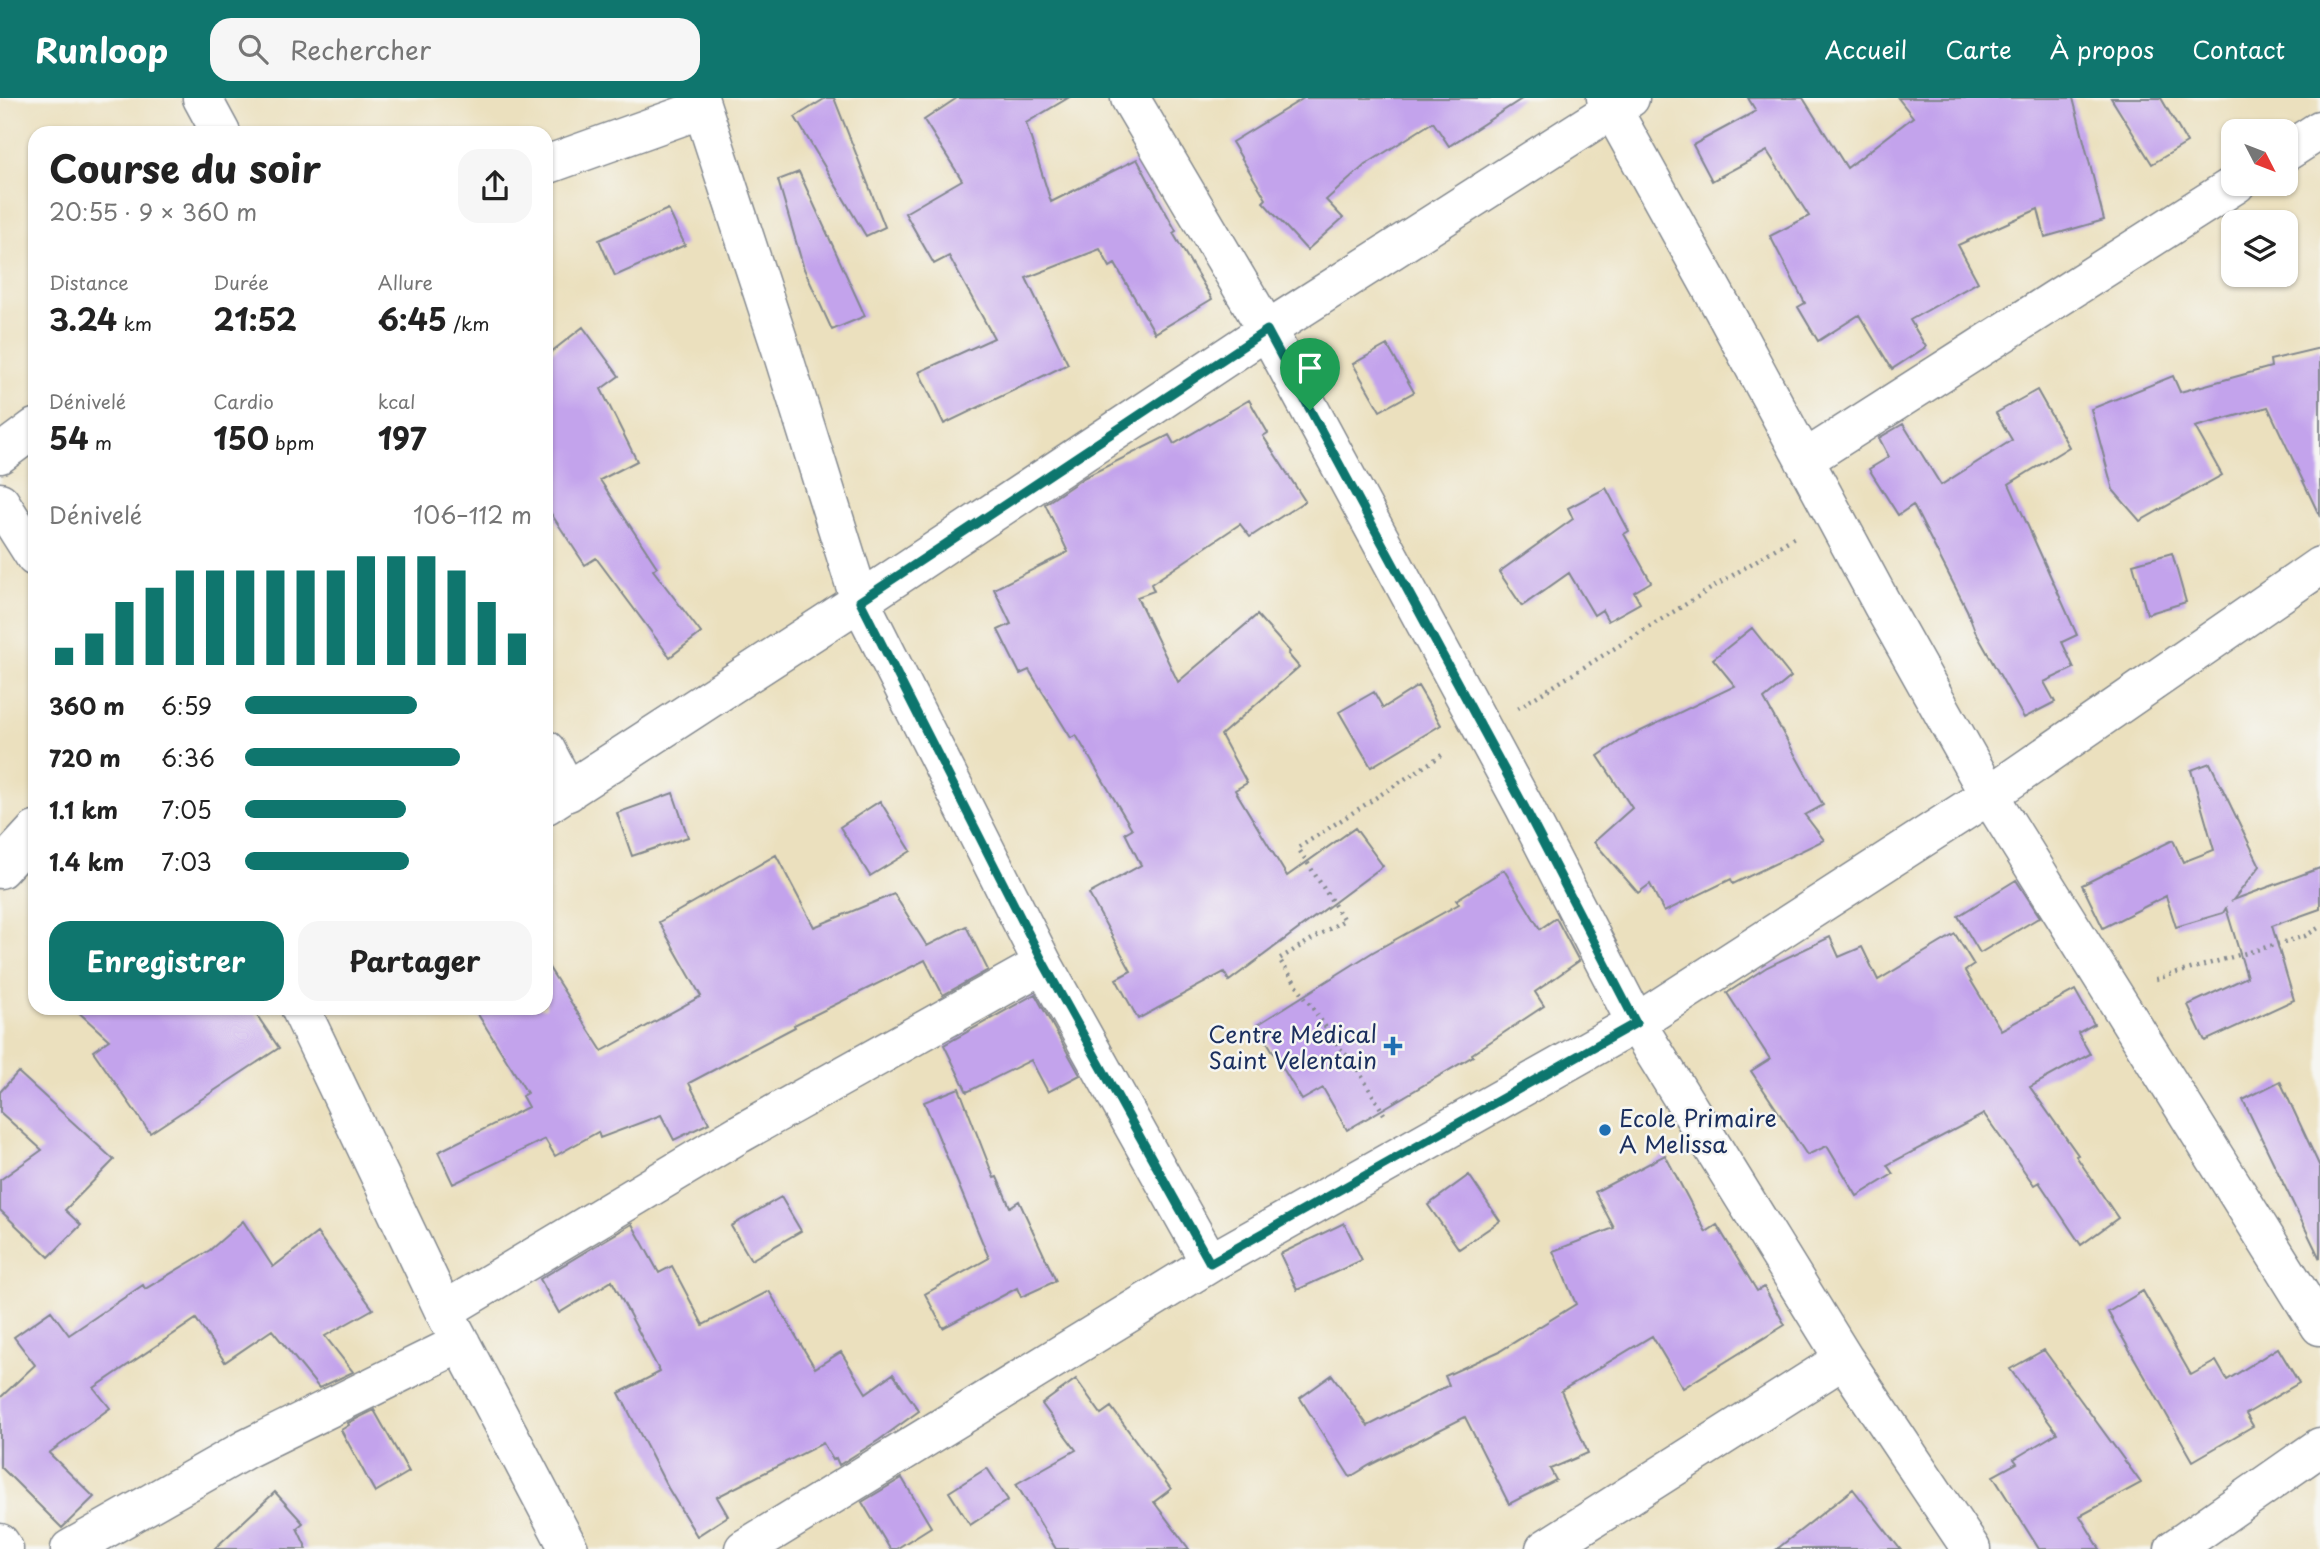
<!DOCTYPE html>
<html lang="fr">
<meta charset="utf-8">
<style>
body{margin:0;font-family:"Playpen Sans",sans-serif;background:#f6f6f6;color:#222;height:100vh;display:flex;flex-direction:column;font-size:26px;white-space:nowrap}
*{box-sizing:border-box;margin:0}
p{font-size:23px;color:#767676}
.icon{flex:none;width:38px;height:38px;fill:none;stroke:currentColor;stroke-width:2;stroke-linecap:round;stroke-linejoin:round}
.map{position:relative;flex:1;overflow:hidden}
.details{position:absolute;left:28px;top:28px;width:525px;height:889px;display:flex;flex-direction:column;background:#fff;border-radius:21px;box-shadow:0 2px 5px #0004}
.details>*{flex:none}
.needle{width:46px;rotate:132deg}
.buttons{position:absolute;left:2221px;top:21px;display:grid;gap:14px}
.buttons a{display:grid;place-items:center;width:77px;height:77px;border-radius:14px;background:#fff;box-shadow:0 2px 5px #0004;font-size:35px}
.pin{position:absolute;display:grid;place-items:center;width:60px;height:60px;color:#fff;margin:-72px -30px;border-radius:50% 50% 50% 0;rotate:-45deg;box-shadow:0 0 7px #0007}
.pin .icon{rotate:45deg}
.round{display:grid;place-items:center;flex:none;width:74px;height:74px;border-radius:21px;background:#f6f6f6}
.overview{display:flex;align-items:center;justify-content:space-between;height:119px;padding:0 21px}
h1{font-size:38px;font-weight:700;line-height:52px}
.metrics{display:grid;grid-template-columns:repeat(3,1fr);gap:10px;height:119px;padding:7px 21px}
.metrics div{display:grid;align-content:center}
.metrics b{font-size:30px;font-weight:700}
.metrics small{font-size:19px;font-weight:400}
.metrics p{font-size:19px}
.chart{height:196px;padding:14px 21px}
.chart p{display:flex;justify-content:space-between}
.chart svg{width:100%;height:126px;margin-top:7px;stroke:#0f766e;stroke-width:6}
.primary-button{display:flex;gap:14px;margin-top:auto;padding:14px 21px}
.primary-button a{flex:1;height:80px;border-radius:21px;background:#0f766e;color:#fff;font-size:28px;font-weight:700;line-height:80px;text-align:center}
.primary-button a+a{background:#f6f6f6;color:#222}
ul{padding:0 21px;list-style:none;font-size:23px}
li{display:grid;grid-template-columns:112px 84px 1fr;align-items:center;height:52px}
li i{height:18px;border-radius:9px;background:#0f766e}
header{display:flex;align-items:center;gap:42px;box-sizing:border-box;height:98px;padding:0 35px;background:#0f766e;color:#fff}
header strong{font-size:33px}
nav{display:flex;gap:38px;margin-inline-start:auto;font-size:24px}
.search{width:490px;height:63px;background:#f6f6f6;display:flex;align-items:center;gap:18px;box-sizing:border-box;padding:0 24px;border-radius:21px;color:#767676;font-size:26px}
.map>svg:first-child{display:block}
.building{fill:#c3a3ec}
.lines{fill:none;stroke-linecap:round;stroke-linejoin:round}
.minor-casing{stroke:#83888e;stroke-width:41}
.path{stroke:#83888e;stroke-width:4.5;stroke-dasharray:2 5;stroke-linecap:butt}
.minor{stroke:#fff;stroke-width:38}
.route-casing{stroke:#fff;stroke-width:14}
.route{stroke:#0f766e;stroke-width:9}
.poi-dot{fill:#1f6fb2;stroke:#f6f6f2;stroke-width:2.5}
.labels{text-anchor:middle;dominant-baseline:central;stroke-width:5;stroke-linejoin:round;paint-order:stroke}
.poi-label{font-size:23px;fill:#1b2f5e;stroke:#f6f6f2;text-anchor:end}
</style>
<header>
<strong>Runloop</strong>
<div class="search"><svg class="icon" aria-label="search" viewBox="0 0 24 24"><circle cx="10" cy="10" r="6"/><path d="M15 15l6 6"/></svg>Rechercher</div>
<nav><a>Accueil</a><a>Carte</a><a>À propos</a><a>Contact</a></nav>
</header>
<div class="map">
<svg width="2320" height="1451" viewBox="0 0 2320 1451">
<rect width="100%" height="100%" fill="#f6f6f2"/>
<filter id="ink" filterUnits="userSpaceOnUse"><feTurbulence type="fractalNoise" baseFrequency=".0143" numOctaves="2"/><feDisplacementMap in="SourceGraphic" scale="14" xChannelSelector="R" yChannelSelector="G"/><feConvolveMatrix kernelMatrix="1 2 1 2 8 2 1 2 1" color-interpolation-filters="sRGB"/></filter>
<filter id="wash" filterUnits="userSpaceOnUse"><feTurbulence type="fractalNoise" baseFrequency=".00686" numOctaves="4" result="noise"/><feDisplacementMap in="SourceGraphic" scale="28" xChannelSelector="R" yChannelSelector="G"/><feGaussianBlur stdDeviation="1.57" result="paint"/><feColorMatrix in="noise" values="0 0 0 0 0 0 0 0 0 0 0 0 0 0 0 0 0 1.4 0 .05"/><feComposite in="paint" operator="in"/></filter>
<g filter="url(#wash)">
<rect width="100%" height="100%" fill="#ebe0be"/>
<g id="blocks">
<path class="building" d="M 826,0 L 834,0 L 885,129 L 866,138 L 795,19 Z
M 957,0 L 1068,0 L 1026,25 L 1051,104 L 1137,61 L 1176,133 L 1173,135 L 1212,201 L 1155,235 L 1115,166 L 1110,169 L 1100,151 L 1026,180 L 1068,266 L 944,326 L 919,274 L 994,240 L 949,158 L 934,166 L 905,115 L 962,82 L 924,22 Z
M 1304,0 L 1523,0 L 1449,48 L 1433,24 L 1365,67 L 1326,102 L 1343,120 L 1307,152 L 1263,104 L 1266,101 L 1232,44 Z
M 1748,0 L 1803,0 L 1847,70 L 1913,19 L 1898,0 L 2073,0 L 2104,122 L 2045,139 L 2038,111 L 1958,147 L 1978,184 L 1910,222 L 1926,249 L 1892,271 L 1859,217 L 1818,243 L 1798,209 L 1805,205 L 1770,138 L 1809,118 L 1767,53 L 1712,83 L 1693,47 L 1756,13 Z
M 2111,0 L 2161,0 L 2187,45 L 2152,66 Z
M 799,74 L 865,218 L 832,232 L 804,171 L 778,82 Z
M 668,111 L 685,147 L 615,178 L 599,142 Z
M 583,229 L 619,278 L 601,291 L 637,363 L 600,382 L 657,469 L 653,472 L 701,535 L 670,559 L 596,460 L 585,467 L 546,408 L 546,258 Z
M 1387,247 L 1414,294 L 1380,313 L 1353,266 Z
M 2320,250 L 2320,419 L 2268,309 L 2195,329 L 2222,377 L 2140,423 L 2113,392 L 2091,311 L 2173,278 L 2180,294 L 2271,269 L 2270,262 Z
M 2037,292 L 2069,349 L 2009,386 L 2077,537 L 2062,544 L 2074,570 L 2044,584 L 2055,604 L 2024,620 L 1975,533 L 1967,512 L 1913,407 L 1898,417 L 1869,371 L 1889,359 L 1879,340 L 1903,326 L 1941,387 L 2012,342 L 1996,315 Z
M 1249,302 L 1268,335 L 1263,338 L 1305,403 L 1250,439 L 1240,426 L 1151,486 L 1154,493 L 1137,499 L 1178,584 L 1257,517 L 1290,554 L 1288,556 L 1299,569 L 1221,637 L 1247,685 L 1235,692 L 1287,778 L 1355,730 L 1383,768 L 1229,883 L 1224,874 L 1138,921 L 1116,881 L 1131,873 L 1089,796 L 1141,767 L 1125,735 L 1132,731 L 1076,637 L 1071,640 L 1029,572 L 1020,576 L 998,532 L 1011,526 L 994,491 L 1068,454 L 1045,406 L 1085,379 L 1169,337 L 1174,346 Z
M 1606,390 L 1629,433 L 1624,436 L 1651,484 L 1634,494 L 1640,505 L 1608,523 L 1602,512 L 1594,517 L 1569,475 L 1522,508 L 1499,474 L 1573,421 L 1568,410 Z
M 2172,455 L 2186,504 L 2147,516 L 2133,466 Z
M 1752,530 L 1791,579 L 1764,601 L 1823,707 L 1805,717 L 1824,742 L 1733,786 L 1731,781 L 1664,814 L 1650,786 L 1638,795 L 1594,744 L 1632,710 L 1598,658 L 1620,643 L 1735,588 L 1713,561 Z
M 1418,588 L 1441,627 L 1371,669 L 1339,614 L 1374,594 L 1383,610 Z
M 2210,665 L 2260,768 L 2233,802 L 2320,770 L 2320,811 L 2272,828 L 2294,902 L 2205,943 L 2188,907 L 2247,879 L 2226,810 L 2223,815 L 2176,829 L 2166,798 L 2103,830 L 2082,787 L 2173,742 L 2183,764 L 2214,752 L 2191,672 Z
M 673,695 L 688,739 L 632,758 L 617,715 Z
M 880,703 L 911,753 L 870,778 L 840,729 Z
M 776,757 L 814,829 L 894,796 L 927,848 L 966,828 L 988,872 L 943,897 L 925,862 L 794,927 L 795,929 L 689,985 L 709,1025 L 674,1042 L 661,1017 L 600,1040 L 598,1034 L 555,1058 L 545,1041 L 453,1086 L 438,1054 L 528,1009 L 522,998 L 527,995 L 474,910 L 546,910 L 546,865 L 602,953 L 701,898 L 659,824 Z
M 1504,772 L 1540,831 L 1556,820 L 1579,863 L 1535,894 L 1544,908 L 1472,956 L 1473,958 L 1347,1032 L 1323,990 L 1302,1002 L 1257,927 L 1373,854 L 1459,806 L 1456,802 Z
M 2016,782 L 2040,819 L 1980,855 L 1958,818 Z
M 1955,836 L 1974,867 L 1965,873 L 2001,932 L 2075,892 L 2094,926 L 2078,935 L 2090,956 L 2030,989 L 2078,1057 L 2076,1058 L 2118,1120 L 2081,1147 L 2039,1084 L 2034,1087 L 1984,1016 L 1887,1067 L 1893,1076 L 1857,1098 L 1827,1048 L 1807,1057 L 1751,973 L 1770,961 L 1727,895 L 1767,869 L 1830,839 L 1839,859 L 1862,849 L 1878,882 Z
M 1035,896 L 1080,977 L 1048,994 L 1031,962 L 967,994 L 944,947 Z
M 74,910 L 252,910 L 279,950 L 150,1035 L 93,953 L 109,942 Z
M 18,974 L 114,1062 L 65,1112 L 81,1127 L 49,1159 L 0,1112 L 0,1082 L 42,1052 L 0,1014 L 0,994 Z
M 2280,983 L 2320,1069 L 2320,1161 L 2243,1002 Z
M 959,990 L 994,1080 L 997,1079 L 1010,1109 L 1019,1103 L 1056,1183 L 1021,1199 L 1017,1190 L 943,1230 L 925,1196 L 989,1160 L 924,1004 Z
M 1665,1057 L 1706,1134 L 1717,1127 L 1757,1193 L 1764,1189 L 1785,1227 L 1683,1290 L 1652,1238 L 1561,1293 L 1588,1355 L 1550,1371 L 1556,1382 L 1509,1406 L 1465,1319 L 1370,1367 L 1350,1379 L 1300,1300 L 1332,1277 L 1368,1328 L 1449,1287 L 1445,1278 L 1500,1253 L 1576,1206 L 1553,1153 L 1614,1130 L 1595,1094 Z
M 1469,1077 L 1500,1123 L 1459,1151 L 1428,1107 Z
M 781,1099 L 801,1133 L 751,1162 L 731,1128 Z
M 243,1123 L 273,1169 L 317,1135 L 373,1211 L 325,1238 L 353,1274 L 319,1290 L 272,1232 L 225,1264 L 196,1221 L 94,1290 L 110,1310 L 49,1355 L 94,1399 L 62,1430 L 0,1368 L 0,1300 L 35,1267 L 14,1239 L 51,1213 L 69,1237 L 143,1187 L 145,1191 L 210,1152 Z
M 1344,1125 L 1362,1162 L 1297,1192 L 1280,1156 Z
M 632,1126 L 659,1175 L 672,1168 L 703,1227 L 769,1193 L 815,1270 L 841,1254 L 866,1295 L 893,1276 L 919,1313 L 879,1342 L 839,1367 L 836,1360 L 833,1362 L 823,1345 L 717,1399 L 728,1418 L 697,1438 L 668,1390 L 619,1295 L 660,1274 L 612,1183 L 559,1215 L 540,1181 Z
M 2143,1193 L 2191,1277 L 2216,1263 L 2227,1282 L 2278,1250 L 2299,1285 L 2246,1316 L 2253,1328 L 2193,1363 L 2108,1214 Z
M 2044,1252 L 2141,1385 L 2080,1418 L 2100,1451 L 2039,1451 L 1993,1378 L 2017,1365 L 2014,1361 L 2057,1335 L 2010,1271 Z
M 1076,1281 L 1101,1316 L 1111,1309 L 1171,1391 L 1154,1404 L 1189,1451 L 1056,1451 L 1016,1386 L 1076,1352 L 1042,1306 Z
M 374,1312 L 409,1374 L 375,1394 L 341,1332 L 349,1327 L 348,1325 Z
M 987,1370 L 1008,1402 L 970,1427 L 949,1394 Z
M 902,1380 L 931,1429 L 896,1451 L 890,1451 L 862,1404 Z
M 1853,1391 L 1900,1451 L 1777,1451 Z
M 275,1394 L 303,1425 L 297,1430 L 307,1451 L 214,1451 Z"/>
</g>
</g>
<g filter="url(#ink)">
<use href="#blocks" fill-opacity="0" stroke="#83888e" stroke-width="2"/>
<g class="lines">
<g class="minor-casing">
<path id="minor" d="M 202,0 L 221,35
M 699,0 L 783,257 L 860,503 L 1043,866 L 1210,1165
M 1130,0 L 1267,232 L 1524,708 L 1636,925 L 1844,1261 L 1971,1451
M 1606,0 L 1723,211 L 1883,508 L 1989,697 L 2320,1228
M 2286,54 L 2320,32
M 546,67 L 702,11
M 0,356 L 35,330
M 1804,362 L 2236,86
M 0,404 L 35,459
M 546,652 L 568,694
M 546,707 L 860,503 L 1267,232 L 1630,0
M 0,771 L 35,733
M 300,910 L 444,1213 L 569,1451
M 444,1213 L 739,1036 L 1043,866
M 0,1445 L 4,1451
M 70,1451 L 246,1351 L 461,1245
M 744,1451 L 1210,1165 L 1636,925 L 1989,697 L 2320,468
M 1545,1451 L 1844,1261
M 2174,1451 L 2320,1349"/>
</g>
<path class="path" d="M 1518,610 L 1796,438
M 2156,881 L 2305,838 L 2320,829
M 1384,1016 L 1354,965 L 1342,953 L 1279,861 L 1344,822 L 1298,750 L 1445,655"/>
<use href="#minor" class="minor"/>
</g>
</g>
<g class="lines" filter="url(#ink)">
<g class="route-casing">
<path id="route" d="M 1267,232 L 1524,708 L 1636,925 L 1210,1165 L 1044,866 L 860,503 Z"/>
</g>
<use href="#route" class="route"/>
</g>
<g class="poi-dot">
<path d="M1389.5 937.5h7v7h7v7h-7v7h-7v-7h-7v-7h7z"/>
<circle cx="1605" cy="1032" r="7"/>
</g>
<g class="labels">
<g class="poi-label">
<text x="1377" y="935">Centre Médical<tspan x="1377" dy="26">Saint Velentain</tspan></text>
<text x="1619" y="1019" text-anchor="start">Ecole Primaire<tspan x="1619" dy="26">A Melissa</tspan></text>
</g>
</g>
</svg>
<div class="buttons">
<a><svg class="needle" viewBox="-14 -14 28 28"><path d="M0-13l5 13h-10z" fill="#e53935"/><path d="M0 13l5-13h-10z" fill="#767676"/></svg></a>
<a><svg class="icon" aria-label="layers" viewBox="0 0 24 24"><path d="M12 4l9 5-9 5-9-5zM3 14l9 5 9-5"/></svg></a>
</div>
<div class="pin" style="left:1310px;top:312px;background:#1e9e55"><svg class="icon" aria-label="arrive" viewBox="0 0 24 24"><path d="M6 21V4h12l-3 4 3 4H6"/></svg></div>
<section class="details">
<div class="overview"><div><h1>Course du soir</h1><p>20:55 · 9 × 360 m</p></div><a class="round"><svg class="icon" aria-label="share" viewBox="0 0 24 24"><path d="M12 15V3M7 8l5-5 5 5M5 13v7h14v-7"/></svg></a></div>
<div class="metrics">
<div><p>Distance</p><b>3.24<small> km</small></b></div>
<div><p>Durée</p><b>21:52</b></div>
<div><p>Allure</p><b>6:45<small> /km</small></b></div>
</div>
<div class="metrics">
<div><p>Dénivelé</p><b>54<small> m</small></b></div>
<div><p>Cardio</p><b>150<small> bpm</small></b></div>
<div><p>kcal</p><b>197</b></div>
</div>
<div class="chart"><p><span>Dénivelé</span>106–112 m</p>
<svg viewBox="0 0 160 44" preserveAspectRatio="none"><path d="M5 44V38M15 44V33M25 44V22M35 44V17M45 44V11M55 44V11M65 44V11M75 44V11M85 44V11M95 44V11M105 44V6M115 44V6M125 44V6M135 44V11M145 44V22M155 44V33"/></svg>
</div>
<ul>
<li><b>360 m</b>6:59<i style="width:60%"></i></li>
<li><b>720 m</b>6:36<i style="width:75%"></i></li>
<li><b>1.1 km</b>7:05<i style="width:56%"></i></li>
<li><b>1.4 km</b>7:03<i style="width:57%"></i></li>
</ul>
<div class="primary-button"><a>Enregistrer</a><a>Partager</a></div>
</section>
</div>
